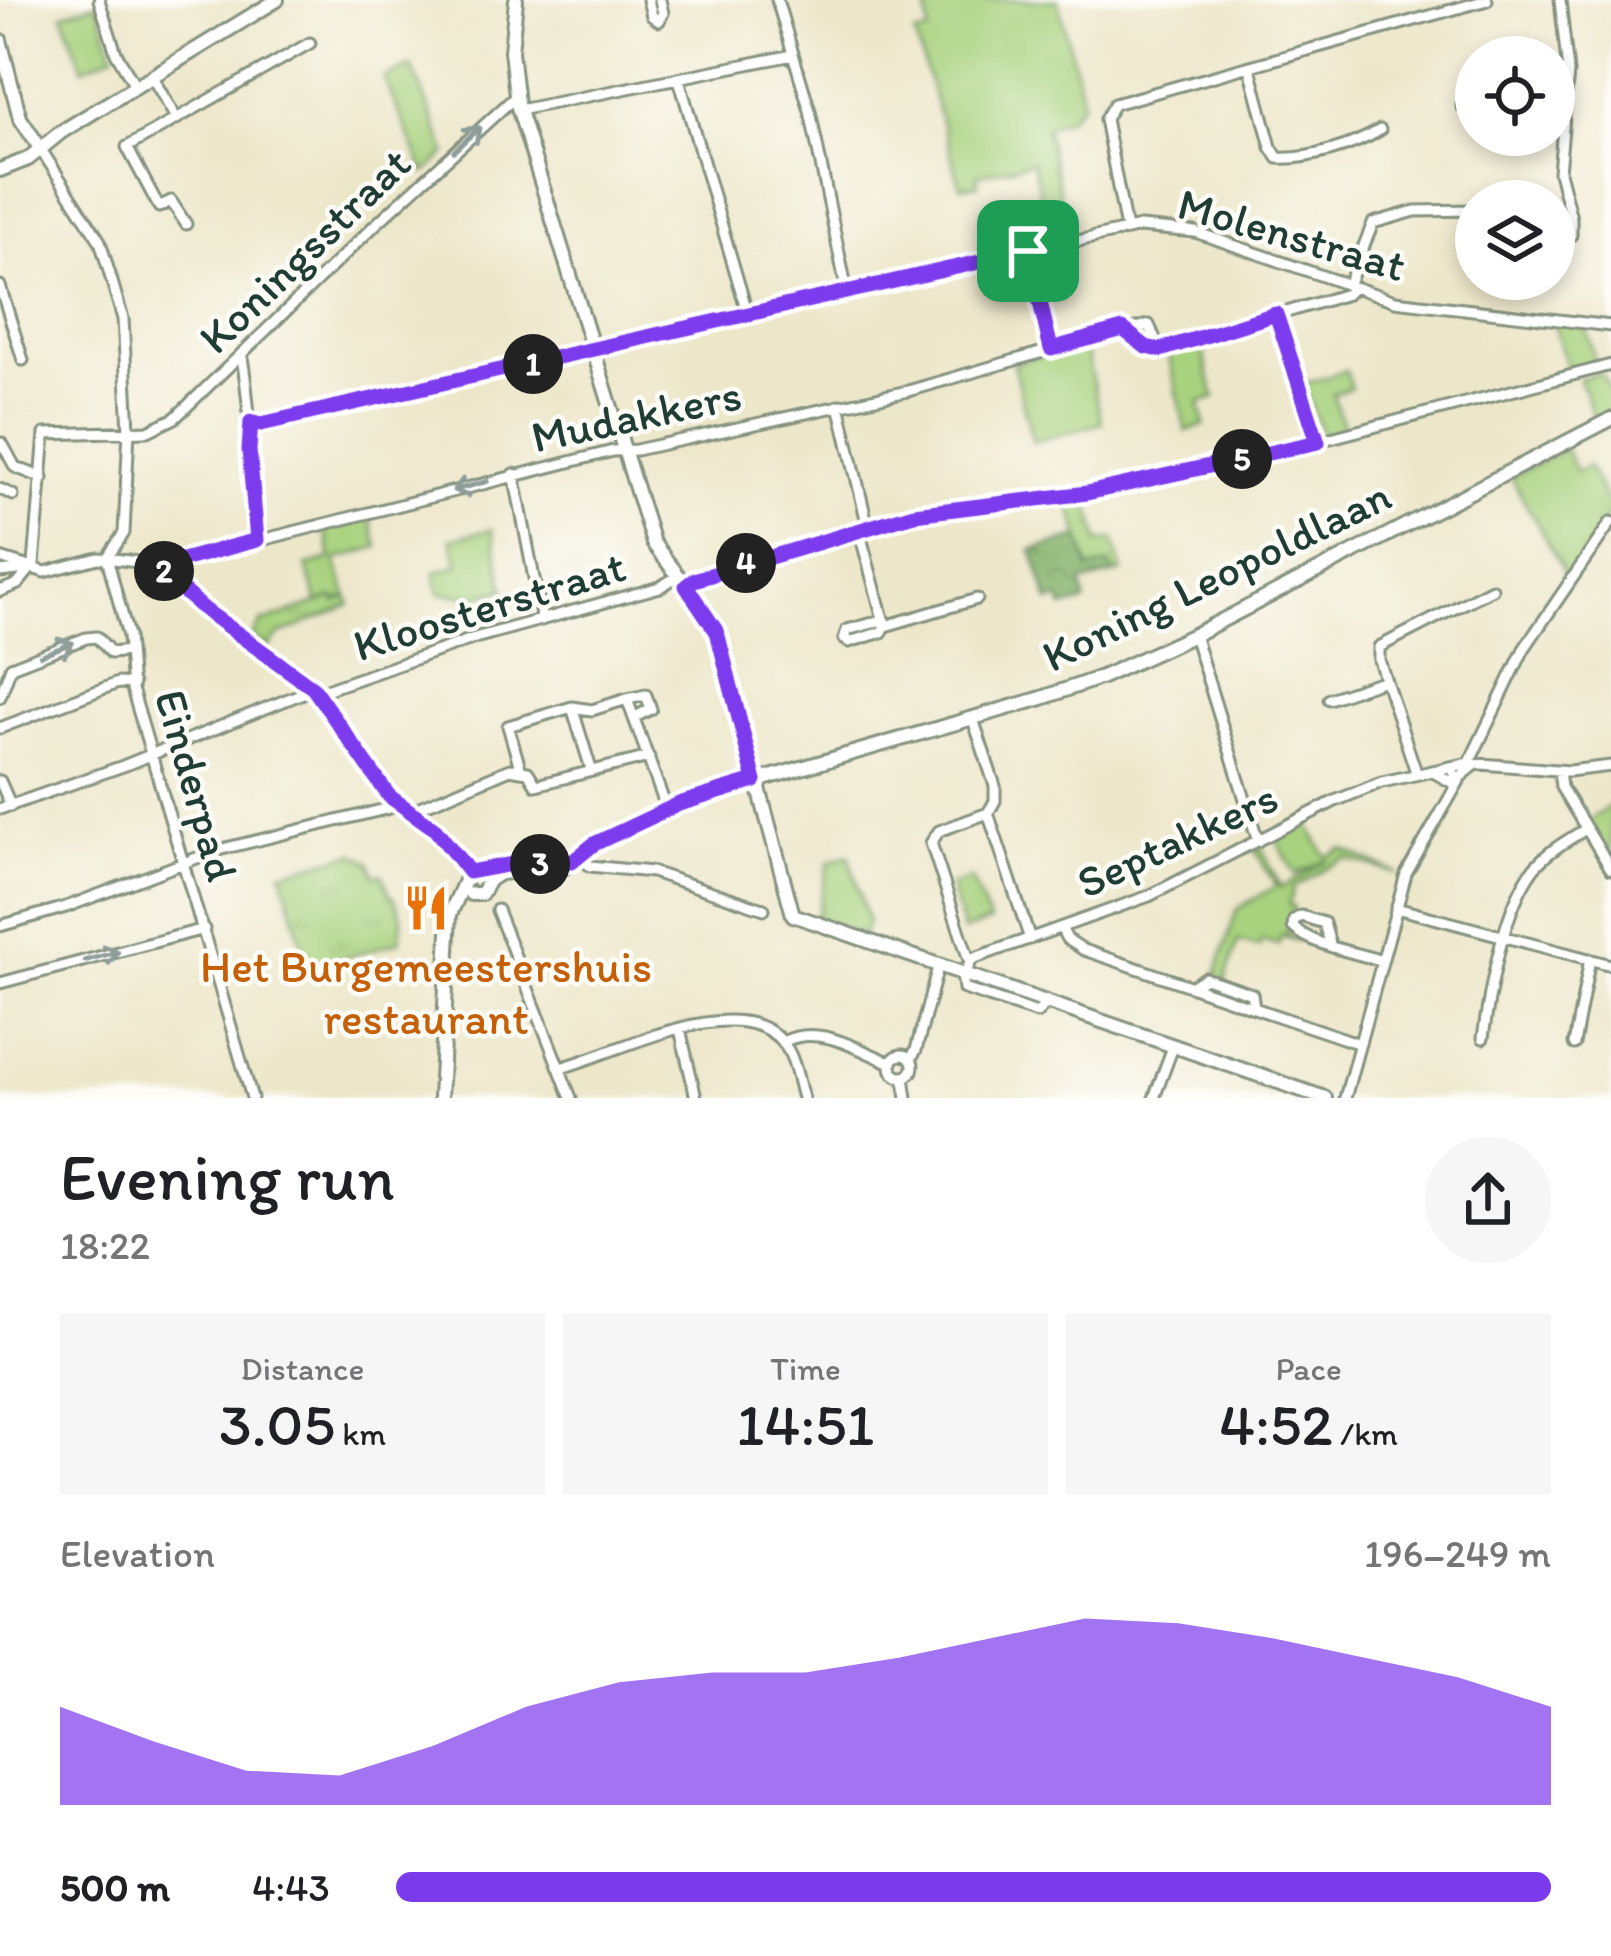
<!DOCTYPE html>
<meta charset="utf-8">
<style>
body{margin:0;font-family:Itim,sans-serif;background:#f6f6f6;color:#202124;height:100vh;display:flex;flex-direction:column;font-size:45px;white-space:nowrap}
*{box-sizing:border-box;margin:0}
p{font-size:39px;color:#757577}
.icon{flex:none;width:66px;height:66px;fill:none;stroke:currentColor;stroke-width:2;stroke-linecap:round;stroke-linejoin:round}
.map{position:relative;height:1098px;overflow:hidden}
.panel{display:flex;flex-direction:column;background:#fff;flex:1}
.panel>*{flex:none}
.buttons{position:absolute;left:1455px;top:36px;display:grid;gap:24px}
.buttons a{display:grid;place-items:center;width:120px;height:120px;border-radius:50%;background:#fff;box-shadow:0 6px 18px #0003;font-size:60px}
.pin{position:absolute;display:grid;place-items:center;width:102px;height:102px;color:#fff;margin:-51px;border-radius:24px;box-shadow:0 6px 18px #0006}
.km{position:absolute;width:60px;height:60px;margin:-30px;border-radius:50%;background:#222;color:#fff;font-size:33px;line-height:60px;text-align:center}
.round{display:grid;place-items:center;flex:none;width:126px;height:126px;border-radius:63px;background:#f6f6f6}
.overview{display:flex;align-items:center;justify-content:space-between;height:204px;padding:0 60px}
h1{font-size:66px;font-weight:600;line-height:90px}
.figures{display:grid;grid-template-columns:repeat(3,1fr);gap:18px;height:204px;padding:12px 60px}
.figures div{display:grid;align-content:center;border-radius:0px;background:#f6f6f6;text-align:center}
.figures b{font-size:60px;font-weight:600}
.figures small{font-size:33px;font-weight:400}
.figures p{font-size:33px}
.chart{height:336px;padding:24px 60px}
.chart p{display:flex;justify-content:space-between}
.chart svg{width:100%;height:216px;margin-top:12px;fill:#7c3aed;opacity:.7}
ul{padding:0 60px;list-style:none;font-size:39px}
li{display:grid;grid-template-columns:192px 144px 1fr;align-items:center;height:90px}
li i{height:30px;border-radius:15px;background:#7c3aed}
.map>svg:first-child{display:block}
.green{fill:#a8d27e;stroke:#648859;stroke-width:3}
.forest{fill:url(#forest-crowns);stroke:#527850;stroke-width:3}
.park{fill:url(#park-tufts);stroke:#648859;stroke-width:3}
.lines{fill:none;stroke-linecap:round;stroke-linejoin:round}
.minor-casing{stroke:#86927f;stroke-width:15}
.major-casing{stroke:#86927f;stroke-width:18}
.minor{stroke:#fff;stroke-width:9}
.major{stroke:#fff;stroke-width:12}
.oneway{stroke:#8f9e9a}
.route-casing{stroke:#fff;stroke-width:24}
.route{stroke:#7c3aed;stroke-width:15}
.labels{text-anchor:middle;dominant-baseline:central;stroke-width:9;stroke-linejoin:round;paint-order:stroke}
.street-label{font-size:45px;fill:#1f3d34;stroke:#fdfcf7}
.food-label{font-size:45px;fill:#c56008;stroke:#fdfcf7}
</style>
<div class="map">
<svg width="1611" height="1098" viewBox="0 0 1611 1098">
<defs>
<pattern id="forest-crowns" width="20" height="18" patternUnits="userSpaceOnUse" patternTransform="scale(3)"><rect width="20" height="18" fill="#86b46d"/><path d="M2 6a3 3 0 1 1 6 0M12 15a3 3 0 1 1 6 0" fill="none" stroke="#6d945a"/></pattern>
<pattern id="park-tufts" width="24" height="20" patternUnits="userSpaceOnUse" patternTransform="scale(3)"><rect width="24" height="20" fill="#a8d27e"/><path d="M3 7l-1-3M5 7V3M7 7l1-3M15 17l-1-3M17 17v-4M19 17l1-3" fill="none" stroke="#90b56e"/></pattern>
</defs>
<rect width="100%" height="100%" fill="#fdfcf7"/>
<filter id="ink" filterUnits="userSpaceOnUse"><feTurbulence type="fractalNoise" baseFrequency=".00833" numOctaves="2"/><feDisplacementMap in="SourceGraphic" scale="24" xChannelSelector="R" yChannelSelector="G"/><feConvolveMatrix kernelMatrix="1 2 1 2 8 2 1 2 1" color-interpolation-filters="sRGB"/></filter>
<filter id="wash" filterUnits="userSpaceOnUse"><feTurbulence type="fractalNoise" baseFrequency=".004" numOctaves="4" result="noise"/><feDisplacementMap in="SourceGraphic" scale="48" xChannelSelector="R" yChannelSelector="G"/><feGaussianBlur stdDeviation="2.7" result="paint"/><feColorMatrix in="noise" values="0 0 0 0 0 0 0 0 0 0 0 0 0 0 0 0 0 1.4 0 .05"/><feComposite in="paint" operator="in"/></filter>
<g filter="url(#wash)">
<rect width="100%" height="100%" fill="#ede7ca"/>
<path class="green" d="M 926,0 L 1058,0 L 1083,101 L 1069,117 L 1045,128 L 1070,239 L 1052,243 L 1032,162 L 977,175 L 978,184 L 961,187 L 915,35 L 929,32 Z
M 97,3 L 114,54 L 83,68 L 63,14 Z
M 412,66 L 447,153 L 425,173 L 384,78 Z
M 1553,320 L 1584,323 L 1596,364 L 1568,372 Z
M 1200,341 L 1215,398 L 1199,403 L 1205,425 L 1186,431 L 1168,353 Z
M 1084,343 L 1102,423 L 1033,442 L 1013,364 Z
M 1346,371 L 1351,388 L 1333,394 L 1344,430 L 1322,434 L 1303,384 Z
M 1601,373 L 1611,392 L 1611,414 L 1595,422 L 1579,378 Z
M 1565,449 L 1576,472 L 1588,466 L 1611,509 L 1568,579 L 1511,477 Z
M 1088,500 L 1099,542 L 1114,539 L 1122,572 L 1114,574 L 1111,565 L 1089,570 L 1070,504 Z
M 370,517 L 378,547 L 335,560 L 348,597 L 318,603 L 306,566 L 331,559 L 325,528 Z
M 492,529 L 505,590 L 474,597 L 439,593 L 434,573 L 459,565 L 451,539 Z
M 1611,806 L 1611,850 L 1607,853 L 1586,821 Z
M 1306,821 L 1326,857 L 1342,849 L 1398,874 L 1345,858 L 1294,887 L 1289,905 L 1294,907 L 1286,933 L 1299,941 L 1281,936 L 1278,945 L 1262,940 L 1259,947 L 1238,941 L 1225,981 L 1215,978 L 1237,909 L 1276,886 L 1255,850 L 1261,846 L 1281,888 L 1328,860 L 1295,874 L 1275,837 Z
M 849,855 L 868,923 L 863,935 L 816,919 L 829,862 Z
M 971,879 L 990,922 L 963,931 L 950,886 Z"/>
<path class="forest" d="M 1079,537 L 1089,569 L 1111,564 L 1114,574 L 1081,583 L 1085,602 L 1063,608 L 1060,599 L 1049,602 L 1032,550 Z"/>
<path class="park" d="M 333,597 L 335,602 L 348,597 L 350,605 L 279,635 L 268,648 L 252,636 L 261,623 Z
M 355,853 L 370,862 L 375,875 L 382,874 L 391,897 L 394,897 L 402,917 L 400,941 L 309,968 L 282,872 Z"/>
</g>
<g filter="url(#ink)">
<g class="lines">
<g class="minor-casing">
<path id="minor" d="M 99,0 L 116,53 L 136,87
M 648,0 L 652,16 L 659,21 L 663,13 L 660,0
M 777,0 L 810,111 L 847,292
M 1560,0 L 1568,72 L 1559,172 L 1571,218 L 1571,235
M 1250,68 L 1271,147 L 1278,158 C 1308,160 1354,146 1380,130
M 152,77 L 176,118
M 679,79 L 748,315
M 1462,106 L 1476,107
M 519,110 L 793,55
M 40,148 L 100,241 L 123,319 L 129,430 L 124,533 L 107,558
M 186,224 L 171,201 L 159,207 L 127,147 L 310,43
M 1126,229 L 1105,119 L 1114,104 L 1487,0
M 1029,251 L 1051,349
M 0,286 L 23,360
M 1348,286 L 1373,223 L 1415,211 L 1476,210
M 1276,314 L 1319,442
M 1128,330 L 1149,325 L 1160,350
M 242,357 C 252,418 252,478 257,540
M 839,405 L 868,527
M 251,421 L 261,424 L 1140,227 L 1195,232 L 1395,301 L 1611,326
M 2,443 L 15,467 L 43,478
M 514,474 L 542,620
M 0,489 L 13,495
M 859,530 L 885,626 L 977,599
M 0,558 L 45,572 L 98,558 L 114,559 L 137,562 L 162,573 L 205,610 L 313,689 L 389,796 L 435,829 L 469,872
M 107,558 L 128,636 L 132,689 L 252,1098
M 0,572 L 27,569
M 162,573 L 171,563 L 613,451 L 636,450 L 908,391 L 1116,331 L 1128,330 L 1146,347 L 1160,350 L 1347,294 L 1353,288
M 686,586 L 702,576 L 914,514 L 1087,493 L 1281,451 L 1611,365
M 0,591 L 18,584 L 34,564 L 45,434 L 148,431 L 175,418 L 374,226 L 515,97
M 884,620 L 847,630 L 844,639 L 849,642 L 882,632 L 885,626
M 1194,635 L 1258,841
M 317,693 L 475,638 L 660,587 L 678,576
M 0,697 L 11,667 L 86,638 L 97,637 L 111,653 L 129,651
M 627,699 L 592,710 L 572,707 L 508,726 L 521,771 L 528,772 L 536,785 L 649,757
M 1329,699 L 1385,680
M 572,707 L 591,769
M 635,717 L 651,709 L 646,695 L 627,699 L 667,810
M 0,728 L 118,683 L 133,684
M 1469,763 L 1524,649 L 1611,522
M 1559,771 L 1561,787 L 1611,869
M 1416,772 L 1379,660 L 1379,647 L 1492,589
M 1433,772 L 1453,783 L 1475,765
M 0,781 L 11,806
M 0,809 L 123,766 L 313,689
M 411,811 L 510,769 L 521,771
M 988,813 L 1030,939
M 580,857 L 590,866 L 652,872 L 764,909
M 1396,908 L 1611,965
M 497,910 L 571,1098
M 0,926 L 66,907 L 218,850 L 402,805
M 1061,928 L 1067,939 L 1084,950 L 1360,1044
M 1330,944 L 1324,923 L 1301,916 L 1294,920 L 1293,927 C 1313,946 1354,952 1382,961
M 969,960 L 931,843 L 939,831 L 988,813 L 995,801 L 995,786 L 973,719
M 962,975 L 964,989 L 1037,1013 L 1046,1004
M 964,976 L 972,959 L 1149,896 L 1335,801 L 1382,782 L 1469,763 L 1569,771 L 1611,766
M 0,983 L 204,929
M 1192,986 L 1205,978 L 1252,994 L 1254,1007
M 680,1029 L 696,1098
M 1483,1038 C 1490,988 1503,909 1534,868 C 1548,851 1568,840 1586,829
M 783,1042 C 819,1023 857,1050 892,1063
M 1574,1044 L 1590,959
M891 1066a11 11 0 1 1 22 0a11 11 0 1 1-22 0Z
M 911,1058 L 916,1050 L 938,967
M 560,1068 C 615,1054 740,986 784,1044 C 795,1058 798,1081 803,1098
M 904,1077 L 907,1098
M 1154,1098 L 1173,1047
M 1345,1098 L 1406,874 L 1459,781 L 1450,767"/>
</g>
<g class="major-casing">
<path id="major" d="M 516,0 L 511,51 L 517,104 L 653,543 L 709,616 L 717,632 L 793,915 L 1325,1098
M 0,40 L 20,118 L 40,148
M 0,170 L 28,159 L 61,132 L 277,0
M 471,894 L 481,894 L 489,880 L 500,873 L 565,867 L 594,844 L 691,800 L 1042,698 L 1102,677 L 1194,635 L 1611,419
M 440,1098 L 450,914 L 469,872 L 503,865"/>
</g>
<use href="#minor" class="minor"/>
<use href="#major" class="major"/>
</g>
<defs><path id="oneway-shaft" d="M-6 0H5M1.5-3L5.5 0L1.5 3" fill="none" stroke-width="1.6" stroke-linecap="round" stroke-linejoin="round" transform="scale(3)"/></defs>
<g class="oneway">
<use href="#oneway-shaft" transform="translate(467 139) rotate(-43)"/>
<use href="#oneway-shaft" transform="translate(470 486) rotate(165)"/>
<use href="#oneway-shaft" transform="translate(57 649) rotate(-21)"/>
<use href="#oneway-shaft" transform="translate(102 956) rotate(-15)"/>
</g>
</g>
<g class="lines" filter="url(#ink)">
<g class="route-casing">
<path id="route" d="M 1028,251 L 1051,349 L 1123,329 L 1146,347 L 1160,350 L 1276,314 L 1318,442 L 1087,493 L 914,514 L 694,580 L 686,586 L 717,632 L 755,781 L 679,804 L 594,844 L 572,862 L 512,864 L 469,872 L 435,829 L 389,796 L 313,688 L 205,610 L 162,573 L 171,563 L 257,540 L 249,450 L 251,422 L 261,424 Z"/>
</g>
<use href="#route" class="route"/>
</g>
<defs>
<g id="restaurant-bare" transform="scale(3.6)"><path d="M-5-6h1v4h1v-4h1v4h1v-4h1v5L-1.5 .5V6h-2V.5L-5-1ZM5-6V6H3V1.5H1.5Q1.5-4 5-6Z" fill="#e8710a" stroke="#fdfcf7" stroke-width="2.5" paint-order="stroke"/></g>
</defs>
<g fill-rule="evenodd">
<use href="#restaurant-bare" x="426" y="908"/>
</g>
<g class="labels">
<g class="street-label">
<text transform="translate(1292 234) rotate(16)">Molenstraat</text>
<text transform="translate(304 250) rotate(-44)">Koningsstraat</text>
<text transform="translate(636 415) rotate(-12)">Mudakkers</text>
<text transform="translate(1216 575) rotate(-26)">Koning Leopoldlaan</text>
<text transform="translate(489 605) rotate(-17)">Kloosterstraat</text>
<text transform="translate(197 785) rotate(74)">Einderpad</text>
<text transform="translate(1177 839) rotate(-25)">Septakkers</text>
</g>
<g class="food-label">
<text x="426" y="966">Het Burgemeestershuis<tspan x="426" dy="52">restaurant</tspan></text>
</g>
</g>
</svg>
<div class="buttons">
<a><svg class="icon" aria-label="locate" viewBox="0 0 24 24"><circle cx="12" cy="12" r="6"/><path d="M12 2v4M12 18v4M2 12h4M18 12h4"/></svg></a>
<a><svg class="icon" aria-label="layers" viewBox="0 0 24 24"><path d="M12 4l9 5-9 5-9-5zM3 14l9 5 9-5"/></svg></a>
</div>
<div class="pin" style="left:1028px;top:251px;background:#1e9e55"><svg class="icon" aria-label="arrive" viewBox="0 0 24 24"><path d="M6 21V4h12l-3 4 3 4H6"/></svg></div>
<b class="km" style="left:533px;top:364px">1</b>
<b class="km" style="left:164px;top:571px">2</b>
<b class="km" style="left:540px;top:864px">3</b>
<b class="km" style="left:746px;top:563px">4</b>
<b class="km" style="left:1242px;top:459px">5</b>
</div>
<section class="panel">
<div class="overview"><div><h1>Evening run</h1><p>18:22</p></div><a class="round"><svg class="icon" aria-label="share" viewBox="0 0 24 24"><path d="M12 15V3M7 8l5-5 5 5M5 13v7h14v-7"/></svg></a></div>
<div class="figures">
<div><p>Distance</p><b>3.05<small> km</small></b></div>
<div><p>Time</p><b>14:51</b></div>
<div><p>Pace</p><b>4:52<small> /km</small></b></div>
</div>
<div class="chart"><p><span>Elevation</span>196–249 m</p>
<svg viewBox="0 0 160 44" preserveAspectRatio="none"><path d="M0 44V24L10 31L20 37L30 38L40 32L50 24L60 19L70 17L80 17L90 14L100 10L110 6L120 7L130 10L140 14L150 18L160 24V44z"/></svg>
</div>
<ul>
<li><b>500 m</b>4:43<i style="width:100%"></i></li>
</ul>
</section>
